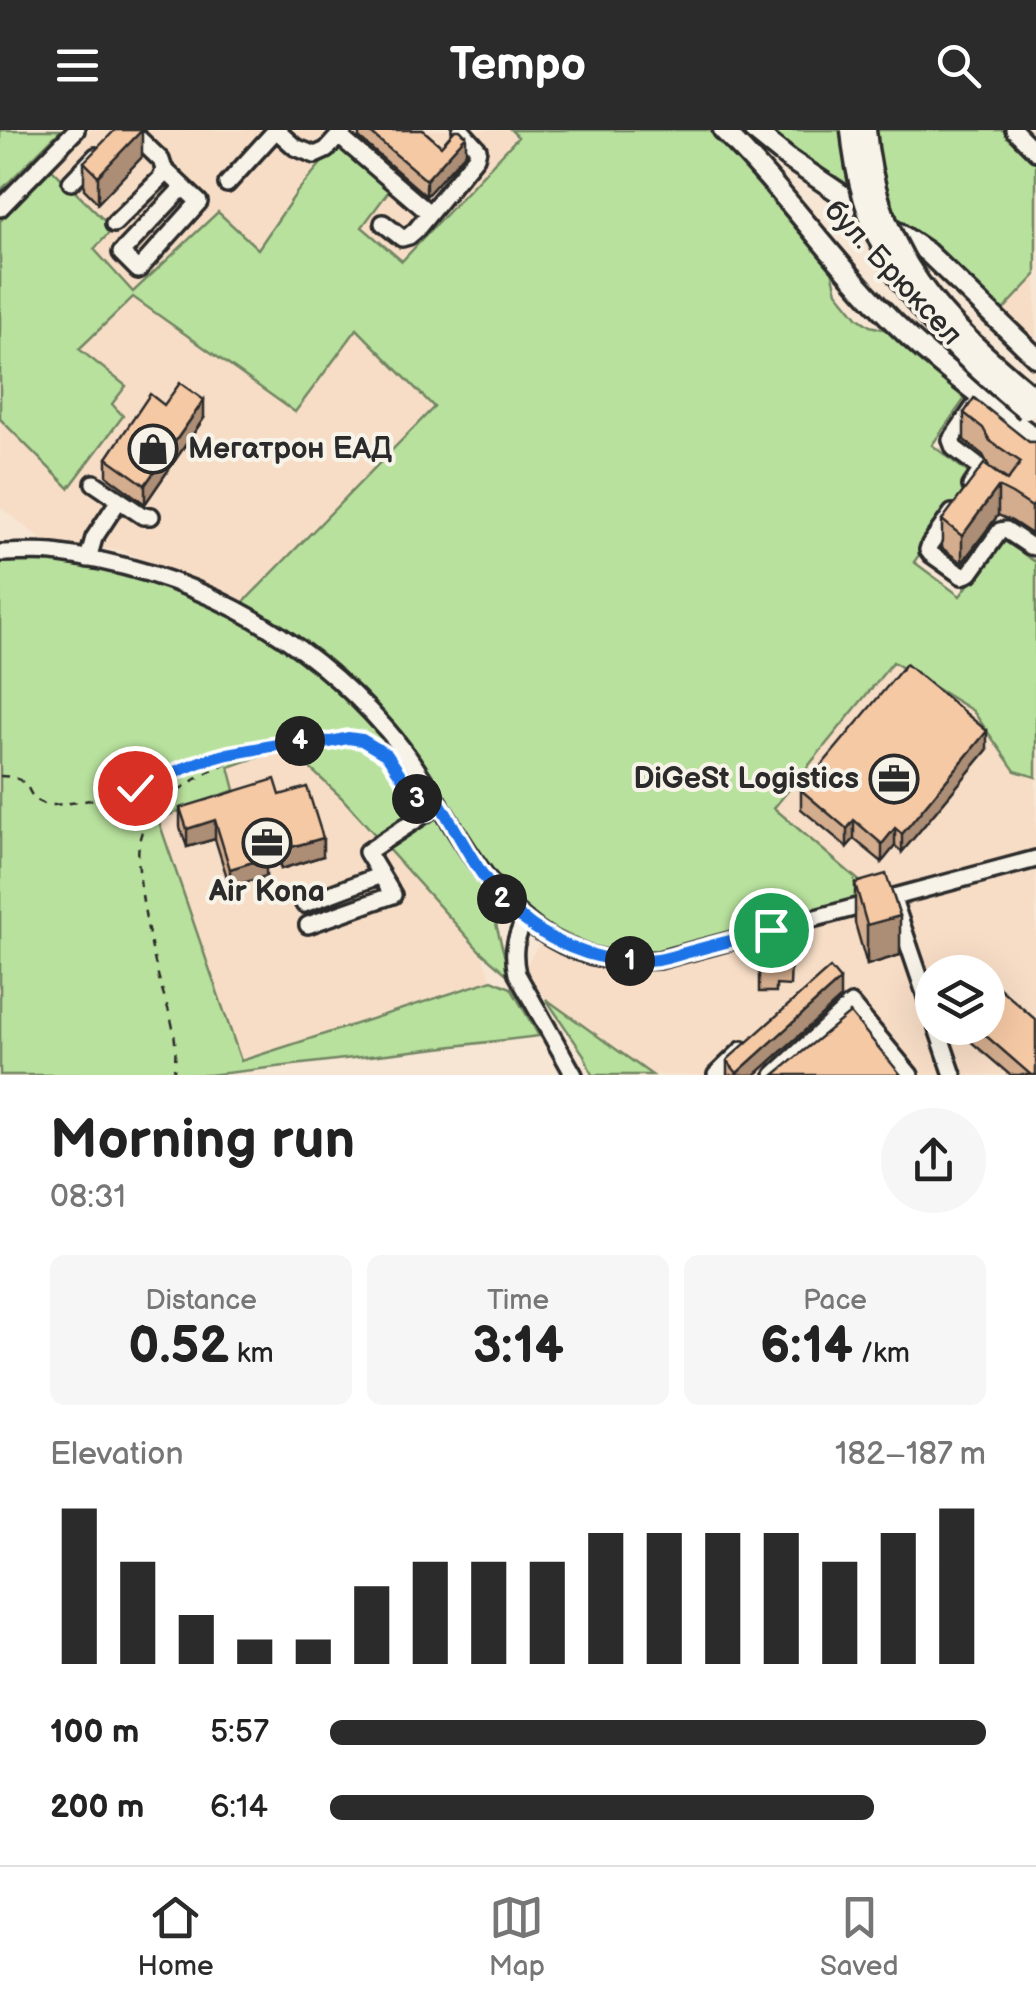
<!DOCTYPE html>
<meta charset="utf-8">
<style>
body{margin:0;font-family:"Balsamiq Sans",sans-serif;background:#f6f6f6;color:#222;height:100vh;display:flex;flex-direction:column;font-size:38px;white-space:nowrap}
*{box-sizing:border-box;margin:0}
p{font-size:32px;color:#767676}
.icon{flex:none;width:55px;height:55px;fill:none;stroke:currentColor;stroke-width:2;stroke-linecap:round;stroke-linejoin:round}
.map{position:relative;height:945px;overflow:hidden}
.drawer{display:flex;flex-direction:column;background:#fff;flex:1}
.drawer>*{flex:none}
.tools{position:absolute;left:915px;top:825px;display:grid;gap:20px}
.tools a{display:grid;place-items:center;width:90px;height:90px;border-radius:50%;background:#fff;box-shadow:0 10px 40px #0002;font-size:50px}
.pin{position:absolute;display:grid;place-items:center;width:85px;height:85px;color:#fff;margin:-42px;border:5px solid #fff;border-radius:50%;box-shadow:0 2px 10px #0007}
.km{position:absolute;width:50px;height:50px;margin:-25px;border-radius:50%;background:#222;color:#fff;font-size:28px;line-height:50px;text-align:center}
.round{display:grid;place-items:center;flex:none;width:105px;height:105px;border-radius:52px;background:#f6f6f6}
.summary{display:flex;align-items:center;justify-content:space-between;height:170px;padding:0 50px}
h1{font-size:55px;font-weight:800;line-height:75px}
.figures{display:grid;grid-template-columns:repeat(3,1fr);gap:15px;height:170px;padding:10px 50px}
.figures div{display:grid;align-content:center;border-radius:15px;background:#f6f6f6;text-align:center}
.figures b{font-size:50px;font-weight:800}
.figures small{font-size:28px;font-weight:400}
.figures p{font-size:28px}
.chart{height:280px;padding:20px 50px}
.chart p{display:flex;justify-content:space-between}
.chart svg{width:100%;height:180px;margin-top:10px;stroke:#2b2b2b;stroke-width:6}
ul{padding:0 50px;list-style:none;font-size:32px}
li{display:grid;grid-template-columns:160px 120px 1fr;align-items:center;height:75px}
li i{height:25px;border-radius:12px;background:#2b2b2b}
header{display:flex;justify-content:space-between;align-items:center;height:130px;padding:0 50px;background:#2b2b2b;color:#fff;font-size:45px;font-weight:800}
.menu{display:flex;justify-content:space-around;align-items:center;height:140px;border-top:2px solid #e0e0e0;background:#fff;font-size:28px;color:#767676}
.menu a{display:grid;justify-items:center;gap:5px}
.menu .on{color:#2b2b2b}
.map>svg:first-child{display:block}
.built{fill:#f7ddc6;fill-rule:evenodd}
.green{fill:#b8e19d;stroke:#728664;stroke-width:2.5}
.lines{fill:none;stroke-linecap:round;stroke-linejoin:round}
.minor-casing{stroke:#2b2b2b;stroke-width:22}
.major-casing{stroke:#2b2b2b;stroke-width:25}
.path{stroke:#2b2b2b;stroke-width:2.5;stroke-dasharray:8 8;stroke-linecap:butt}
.minor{stroke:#f7f3e8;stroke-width:15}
.major{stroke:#f7f3e8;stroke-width:18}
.major-bridge-casing{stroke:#2b2b2b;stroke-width:25;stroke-linecap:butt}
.major-bridge{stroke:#f7f3e8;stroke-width:18}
.wall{fill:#d4ad8e;stroke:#2b2b2b;stroke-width:2.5}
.shaded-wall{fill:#ac8d74;stroke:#2b2b2b;stroke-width:2.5}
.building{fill:#f6c9a5;stroke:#2b2b2b;stroke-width:2.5}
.route-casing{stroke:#fff;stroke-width:20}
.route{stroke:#1a73e8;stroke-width:12}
.labels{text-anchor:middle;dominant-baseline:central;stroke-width:8;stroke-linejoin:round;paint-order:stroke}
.street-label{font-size:30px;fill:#2b2b2b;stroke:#f7f3e8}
.poi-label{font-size:30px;font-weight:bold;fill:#2b2b2b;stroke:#f7f3e8;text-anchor:start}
</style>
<header><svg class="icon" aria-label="menu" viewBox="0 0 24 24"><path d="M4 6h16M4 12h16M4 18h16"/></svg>Tempo<svg class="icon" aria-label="search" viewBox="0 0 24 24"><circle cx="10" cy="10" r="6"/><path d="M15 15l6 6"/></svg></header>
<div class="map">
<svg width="1036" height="945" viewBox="0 0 1036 945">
<rect width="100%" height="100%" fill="#f7e6d4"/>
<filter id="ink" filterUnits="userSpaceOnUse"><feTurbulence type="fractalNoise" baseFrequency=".01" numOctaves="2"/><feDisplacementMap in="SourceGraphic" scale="20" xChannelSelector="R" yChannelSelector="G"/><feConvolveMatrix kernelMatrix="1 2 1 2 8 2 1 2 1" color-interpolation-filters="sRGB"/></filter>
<g filter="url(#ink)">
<path class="built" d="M 91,0 L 511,0 L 519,7 L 402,131 L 435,277 L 241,475 L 121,420 L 50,416 L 0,377 L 0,91 Z
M 1036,145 L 1036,213 L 1003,180 Z
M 893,531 L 974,581 L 1015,641 L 1036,647 L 1036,723 L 878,767 L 774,678 Z
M 287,617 L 341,667 L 480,821 L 492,850 L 241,932 L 158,688 L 235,661 L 228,638 Z
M 1036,741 L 1036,945 L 652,945 L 546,869 L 524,839 L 539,814 L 581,835 L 633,842 L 647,841 ZM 932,842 L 988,842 L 988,898 L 932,898 Z"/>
<path class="green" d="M 1,0 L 61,0 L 0,61 L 0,1 Z
M 511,0 L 710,0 L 763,53 L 831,136 L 837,162 L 858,188 L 870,196 L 887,200 L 930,238 L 966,267 L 932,315 L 974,347 L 914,432 L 960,466 L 1002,409 L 1034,431 L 1036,430 L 1036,647 L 1015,641 L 973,581 L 893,532 L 774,678 L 878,767 L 659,823 L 624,824 L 591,816 L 546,794 L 507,761 L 393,597 L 241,475 L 434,277 L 357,199 L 295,282 L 133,167 L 79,219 L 126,256 L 112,274 L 123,286 L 69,358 L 0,289 L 0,91 L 52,39 L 113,99 L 94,119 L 133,162 L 218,82 L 258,119 L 297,62 L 339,12 L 391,58 L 362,97 L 402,131 L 518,7 Z
M 769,0 L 1005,0 L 1036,30 L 1036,145 L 1003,180 C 967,146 931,112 891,83 C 851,54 807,32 769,0 Z
M 49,431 L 135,446 L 199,470 L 263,504 L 320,545 L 382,607 L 465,727 L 491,775 L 510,847 L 480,821 L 341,667 L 287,617 L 229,637 L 235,660 L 158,689 L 241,931 L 492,850 L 511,858 L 539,906 L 209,945 L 0,945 L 0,432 Z
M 546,869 L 652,945 L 592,945 L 584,925 Z"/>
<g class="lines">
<g class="minor-casing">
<path id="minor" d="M 130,0 L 161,30 L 164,39 L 199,72 L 138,140 L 121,123 L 183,57
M 276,0 L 295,17 L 315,25 L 326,20 L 344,0
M 1014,0 L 1036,22
M 339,6 L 429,83
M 71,52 L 96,26
M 227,54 L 276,0
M 0,78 L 76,0
M 383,93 L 402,108 L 409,106 L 416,100 L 476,27 L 478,19 L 461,0
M 114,94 L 161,48 L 164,39
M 94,353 L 143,386 L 151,386
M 971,356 L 979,344 L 979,337 L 954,318 L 951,310 L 976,274
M 952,383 L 930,414 L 928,420 L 931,424 L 962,446 L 970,443 L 1000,401 L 1006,400 L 1030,416 L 1036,417
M 0,423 C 17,423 36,421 53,423 C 185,439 300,499 387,600 C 460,683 492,819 621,831 C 634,832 647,830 659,830 L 1036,729
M 88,429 L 94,408 L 119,370
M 894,772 L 932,884
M 304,774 L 381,745
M 525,789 C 515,809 512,821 517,844 L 574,945
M 308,795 L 393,765 L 367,722 L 440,674
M 937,898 L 953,945
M 716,945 L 742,920
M 774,945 L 851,874 L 910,945"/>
</g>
<g class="major-casing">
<path id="major" d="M 723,0 C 780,56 826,122 882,180 C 928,229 983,267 1036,309
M 753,0 L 789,29 L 927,122 L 1036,227"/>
</g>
<path class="path" d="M 0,646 C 42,647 18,674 54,675 C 82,672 112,667 138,657 C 176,643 210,626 250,621
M 173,945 C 180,910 171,889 161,856 C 152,824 146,791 141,759 C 139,738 135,718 143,699 C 161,655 261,613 306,610 C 314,609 321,612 329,612 C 345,612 357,606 373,615 C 395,627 406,654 421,673"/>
<use href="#minor" class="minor"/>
<use href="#major" class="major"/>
<g class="major-bridge-casing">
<path id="major-bridge" d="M 851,0 C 862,130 930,202 1026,280
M 866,0 C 877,125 941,191 1034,267"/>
</g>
<use href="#major-bridge" class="major-bridge"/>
</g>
<path class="wall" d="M 359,0 L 423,0 L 441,16 L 466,22 L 426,66 L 359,8 Z
M 142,27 L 98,73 L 84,59 L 84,32 Z
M 164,275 L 204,288 L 145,374 L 107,346 L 107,328 Z
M 964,283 L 1029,312 L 1036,312 L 1032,404 L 1012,391 L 998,385 L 962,433 L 942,418 L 942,390 L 1008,350 L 990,338 L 983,325 L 964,310 Z
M 987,620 L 902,722 L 895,716 L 882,732 L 854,709 L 847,717 L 801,679 L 801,660 Z
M 280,665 L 323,726 L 281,739 L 275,719 L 264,723 L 266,746 L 230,757 L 215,709 L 187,717 L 180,697 L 180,678 Z
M 855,753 L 900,825 L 867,835 L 855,793 Z
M 792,807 L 790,856 L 776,855 L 776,862 L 759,862 L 759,835 Z
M 840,869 L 755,945 L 727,945 L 727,931 Z
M 955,898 L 988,898 L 1036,945 L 1010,945 Z"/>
<path class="shaded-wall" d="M 142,0 L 142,27 L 98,73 L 98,46 Z
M 466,6 L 466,22 L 426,66 L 426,50 Z
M 204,270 L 204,288 L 145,374 L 145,355 Z
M 998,357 L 998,385 L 962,433 L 962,406 Z
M 1036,372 L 1036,399 L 1032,404 L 1032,377 Z
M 987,601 L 987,620 L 902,722 L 902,704 Z
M 215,690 L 215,709 L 187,717 L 187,699 Z
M 854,690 L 854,709 L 847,717 L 847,699 Z
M 895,698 L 895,716 L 882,732 L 882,714 Z
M 275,701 L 275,719 L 259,724 L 259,706 Z
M 323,708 L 323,726 L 281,739 L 281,720 Z
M 266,728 L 266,746 L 230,757 L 230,739 Z
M 900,786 L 900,825 L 867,835 L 867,795 Z
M 840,850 L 840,869 L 755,945 L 737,945 L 737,943 Z"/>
<path class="building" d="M 115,0 L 142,0 L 98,46 L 84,32 Z
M 367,0 L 423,0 L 441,16 L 455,0 L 460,0 L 466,6 L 426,50 Z
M 180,253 L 204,270 L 145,355 L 107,328 L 150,264 L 164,275 Z
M 974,268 L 1029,312 L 1036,312 L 1036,372 L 1032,377 L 1012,364 L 998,357 L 962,406 L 942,390 L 984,334 L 1007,351 L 1021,332 L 990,311 L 983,298 L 964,283 Z
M 906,534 L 987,601 L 902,704 L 895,698 L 882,714 L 854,690 L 847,699 L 801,660 Z
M 275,649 L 280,665 L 307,657 L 323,708 L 281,720 L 275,701 L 259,706 L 266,728 L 230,739 L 215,690 L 187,699 L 180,678 Z
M 886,744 L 900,786 L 867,795 L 855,753 Z
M 792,780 L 790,829 L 776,828 L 776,835 L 759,835 L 761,787 Z
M 972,835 L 981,842 L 965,842 Z
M 830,838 L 840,850 L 737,943 L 727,931 L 728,929 Z
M 988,848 L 1036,890 L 1036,945 L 1031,945 L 977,898 L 988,898 Z
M 850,883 L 901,945 L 774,945 Z"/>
</g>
<g class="lines" filter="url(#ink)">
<g class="route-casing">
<path id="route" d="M 135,658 L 200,632 L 228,624 L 304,610 L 330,612 L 348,608 L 362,610 L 387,625 L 412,662 L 428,682 L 440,674 C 459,705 475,738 499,766 C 538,810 599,838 658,830 C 671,828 683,823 696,820 C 721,813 746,807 771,800"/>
</g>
<use href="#route" class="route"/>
</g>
<defs>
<g id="shop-ring" transform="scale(2.5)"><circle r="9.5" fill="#f7f3e8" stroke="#2b2b2b" stroke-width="1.5"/><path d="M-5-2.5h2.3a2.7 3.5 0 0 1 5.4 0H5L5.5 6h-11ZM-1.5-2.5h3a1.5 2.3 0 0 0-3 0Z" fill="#2b2b2b"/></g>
<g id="office-ring" transform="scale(2.5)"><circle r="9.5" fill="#f7f3e8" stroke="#2b2b2b" stroke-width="1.5"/><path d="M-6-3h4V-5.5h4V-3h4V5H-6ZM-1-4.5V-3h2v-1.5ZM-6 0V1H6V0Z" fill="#2b2b2b"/></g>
</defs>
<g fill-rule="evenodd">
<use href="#shop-ring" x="153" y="319"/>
<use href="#office-ring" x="894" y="649"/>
<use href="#office-ring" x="267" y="713"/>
</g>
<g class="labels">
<g class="street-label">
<text transform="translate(893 143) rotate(47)">бул. Брюксел</text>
</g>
<g class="poi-label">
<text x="188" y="319">Мегатрон ЕАД</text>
<text x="859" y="649" text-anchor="end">DiGeSt Logistics</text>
<text x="267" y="762" text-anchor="middle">Air Kona</text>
</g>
</g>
</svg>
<div class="tools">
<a><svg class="icon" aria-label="layers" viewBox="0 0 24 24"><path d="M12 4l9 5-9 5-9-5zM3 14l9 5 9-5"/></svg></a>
</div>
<div class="pin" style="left:771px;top:800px;background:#1e9e55"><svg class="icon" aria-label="arrive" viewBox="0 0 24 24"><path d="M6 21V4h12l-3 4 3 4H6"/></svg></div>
<div class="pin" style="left:135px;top:658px;background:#d93025"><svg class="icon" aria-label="check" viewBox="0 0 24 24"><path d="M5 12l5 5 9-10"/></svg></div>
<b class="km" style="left:630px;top:831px">1</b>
<b class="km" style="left:502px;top:769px">2</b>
<b class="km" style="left:417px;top:669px">3</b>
<b class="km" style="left:300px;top:611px">4</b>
</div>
<section class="drawer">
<div class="summary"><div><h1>Morning run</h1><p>08:31</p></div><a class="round"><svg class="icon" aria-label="share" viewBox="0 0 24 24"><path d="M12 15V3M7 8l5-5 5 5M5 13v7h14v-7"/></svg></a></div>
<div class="figures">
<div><p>Distance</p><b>0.52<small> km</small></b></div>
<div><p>Time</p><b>3:14</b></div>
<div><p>Pace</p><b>6:14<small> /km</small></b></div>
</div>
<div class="chart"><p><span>Elevation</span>182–187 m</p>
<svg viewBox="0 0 160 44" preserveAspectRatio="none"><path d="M5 44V6M15 44V19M25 44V32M35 44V38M45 44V38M55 44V25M65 44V19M75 44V19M85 44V19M95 44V12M105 44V12M115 44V12M125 44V12M135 44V19M145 44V12M155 44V6"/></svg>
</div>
<ul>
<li><b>100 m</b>5:57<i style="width:100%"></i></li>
<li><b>200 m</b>6:14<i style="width:83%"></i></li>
</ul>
</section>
<nav class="menu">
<a class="on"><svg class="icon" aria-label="home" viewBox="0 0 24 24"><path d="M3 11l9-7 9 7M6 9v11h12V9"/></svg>Home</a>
<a><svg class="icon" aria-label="map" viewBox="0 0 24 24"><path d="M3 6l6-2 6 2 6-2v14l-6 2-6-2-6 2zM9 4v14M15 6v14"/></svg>Map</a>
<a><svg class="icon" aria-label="saved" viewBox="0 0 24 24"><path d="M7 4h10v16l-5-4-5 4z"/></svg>Saved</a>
</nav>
